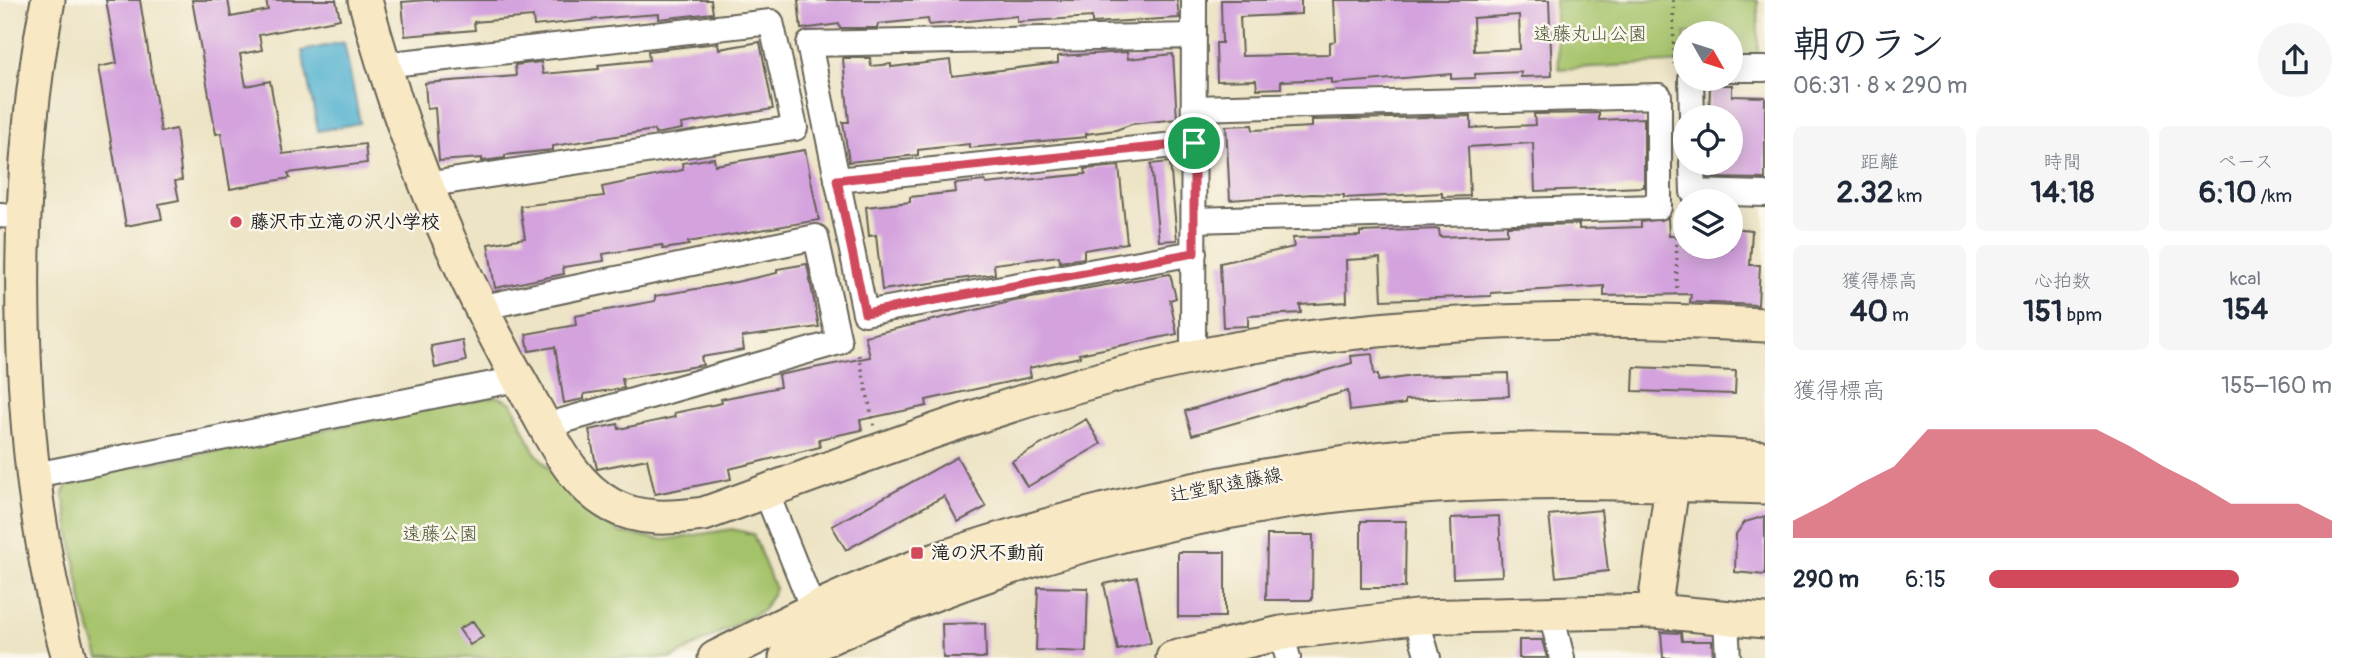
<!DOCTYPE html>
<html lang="ja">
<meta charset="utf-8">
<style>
body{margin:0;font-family:Pangolin,"Klee One",sans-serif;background:#f6f6f7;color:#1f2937;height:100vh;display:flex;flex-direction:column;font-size:26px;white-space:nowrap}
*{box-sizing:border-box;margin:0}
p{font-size:23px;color:#747a83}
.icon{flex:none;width:38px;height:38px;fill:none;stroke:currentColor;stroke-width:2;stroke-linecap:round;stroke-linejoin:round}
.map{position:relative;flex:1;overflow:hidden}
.drawer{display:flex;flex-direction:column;background:#fff;width:595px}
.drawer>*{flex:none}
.needle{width:46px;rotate:129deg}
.buttons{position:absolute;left:1673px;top:21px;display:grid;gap:14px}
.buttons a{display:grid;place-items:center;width:70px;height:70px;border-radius:50%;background:#fff;box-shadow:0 4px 18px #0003;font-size:35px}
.pin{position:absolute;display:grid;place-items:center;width:60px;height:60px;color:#fff;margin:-30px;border:4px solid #fff;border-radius:50%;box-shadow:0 2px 7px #0007}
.round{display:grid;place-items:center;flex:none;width:74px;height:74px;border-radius:37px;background:#f6f6f7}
.summary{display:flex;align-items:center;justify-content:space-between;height:119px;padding:0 28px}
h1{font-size:38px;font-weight:700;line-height:52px}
.stats{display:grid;grid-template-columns:repeat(3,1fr);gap:10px;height:119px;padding:7px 28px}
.stats div{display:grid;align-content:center;border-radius:10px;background:#f6f6f7;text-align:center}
.stats b{font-size:30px;font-weight:700}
.stats small{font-size:19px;font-weight:400}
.stats p{font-size:19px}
.chart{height:196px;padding:14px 28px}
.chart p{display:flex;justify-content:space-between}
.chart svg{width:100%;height:126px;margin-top:7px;fill:#d1495b;opacity:.7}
ul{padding:0 28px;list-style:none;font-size:23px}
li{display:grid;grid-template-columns:112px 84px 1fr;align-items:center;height:52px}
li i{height:18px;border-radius:9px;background:#d1495b}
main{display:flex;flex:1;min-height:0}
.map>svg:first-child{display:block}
.green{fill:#a4c269;stroke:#606f42;stroke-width:2}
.water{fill:#50b0cf;stroke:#366676;stroke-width:2}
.building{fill:#d4a3de;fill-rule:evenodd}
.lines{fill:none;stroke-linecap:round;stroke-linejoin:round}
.street-casing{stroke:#656257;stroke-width:28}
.secondary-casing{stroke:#656257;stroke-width:37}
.path{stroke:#656257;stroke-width:3.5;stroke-dasharray:2 5;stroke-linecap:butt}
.street{stroke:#fff;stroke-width:24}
.secondary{stroke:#f8e8c3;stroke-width:33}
.route-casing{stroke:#fff;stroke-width:14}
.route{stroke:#d1495b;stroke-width:9}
.poi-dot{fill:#d1495b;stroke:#fbf7ec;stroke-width:2.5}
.labels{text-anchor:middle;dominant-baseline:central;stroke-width:5;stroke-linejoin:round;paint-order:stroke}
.park-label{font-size:19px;fill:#4c5637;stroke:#fbf7ec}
.poi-label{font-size:19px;font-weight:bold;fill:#1c1c1c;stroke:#fbf7ec;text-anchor:start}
.street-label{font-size:19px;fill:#1c1c1c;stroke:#fbf7ec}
</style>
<main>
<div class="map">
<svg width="1765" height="658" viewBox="0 0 1765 658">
<rect width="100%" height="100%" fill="#fbf7ec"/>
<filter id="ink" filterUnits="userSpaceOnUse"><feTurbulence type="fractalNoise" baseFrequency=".0143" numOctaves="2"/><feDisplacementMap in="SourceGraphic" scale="14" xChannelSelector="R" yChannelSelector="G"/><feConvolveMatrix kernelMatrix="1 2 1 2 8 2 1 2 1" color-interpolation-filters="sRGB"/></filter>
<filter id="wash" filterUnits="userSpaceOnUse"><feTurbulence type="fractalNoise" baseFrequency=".00686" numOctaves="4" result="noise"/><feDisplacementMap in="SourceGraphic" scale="28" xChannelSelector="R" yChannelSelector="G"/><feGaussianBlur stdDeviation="1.57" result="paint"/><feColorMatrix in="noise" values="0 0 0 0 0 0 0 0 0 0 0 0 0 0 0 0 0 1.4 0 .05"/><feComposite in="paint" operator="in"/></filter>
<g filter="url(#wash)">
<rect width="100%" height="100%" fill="#ede4c5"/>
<path class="green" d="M 1555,0 L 1758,0 L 1758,57 L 1731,59 L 1731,33 L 1685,33 L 1685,62 L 1559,69 Z
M 497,396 L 512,403 L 534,451 L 577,502 L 621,533 L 665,540 L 732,529 L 753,534 L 775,589 L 763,610 L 672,658 L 99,658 L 83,607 L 63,493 L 70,479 Z"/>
<path class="water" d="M 344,42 L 360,123 L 318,131 L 302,51 Z"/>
<g id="blocks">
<path class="building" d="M 106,0 L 140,0 L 161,132 L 176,129 L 182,180 L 175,181 L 179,200 L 159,204 L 162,219 L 126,226 L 98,67 L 117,63 Z
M 192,0 L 228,0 L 231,17 L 268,10 L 266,0 L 336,0 L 340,19 L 259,35 L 262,50 L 240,54 L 246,86 L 270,81 L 283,154 L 365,144 L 367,163 L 288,173 L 290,178 L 230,189 L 221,133 L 216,134 Z
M 426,0 L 711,0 L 713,13 L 659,19 L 659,14 L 618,17 L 534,26 L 533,17 L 474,22 L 475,30 L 405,36 L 402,2 Z
M 798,0 L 1177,0 L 1179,18 L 1092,23 L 1092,17 L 1017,22 L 1017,16 L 929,25 L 928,19 L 878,24 L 877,28 L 840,28 L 839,24 L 801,29 Z
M 1221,0 L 1301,0 L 1301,14 L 1240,17 L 1242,56 L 1330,54 L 1330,42 L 1336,41 L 1334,0 L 1549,0 L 1552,76 L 1521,77 L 1521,72 L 1475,74 L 1475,78 L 1451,79 L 1451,74 L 1332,84 L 1332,79 L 1281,81 L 1281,88 L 1257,89 L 1256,80 L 1217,81 L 1216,43 L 1222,43 ZM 1519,15 L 1520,49 L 1474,51 L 1473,18 Z
M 760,42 L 773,109 L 681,124 L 682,129 L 655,134 L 654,130 L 553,146 L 553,150 L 505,155 L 505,158 L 482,161 L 482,158 L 439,161 L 435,108 L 427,109 L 425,83 L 516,76 L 515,65 L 541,62 L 543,74 L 599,69 L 598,65 L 649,60 L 648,51 L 718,43 L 719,49 Z
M 1127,52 L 1128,59 L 1173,54 L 1177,119 L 1132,124 L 1116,130 L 1086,134 L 1086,137 L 969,148 L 969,144 L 918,150 L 918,155 L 849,162 L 843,122 L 849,122 L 843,58 L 870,58 L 871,66 L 891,64 L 891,67 L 950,60 L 952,76 L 1058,63 L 1058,56 Z
M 1710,85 L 1732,85 L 1732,96 L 1765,97 L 1765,179 L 1707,178 L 1707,163 L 1731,163 L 1731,117 L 1709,117 Z
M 1599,113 L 1599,120 L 1644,118 L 1644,187 L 1535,191 L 1533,143 L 1468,147 L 1470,196 L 1442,197 L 1442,193 L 1344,198 L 1344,195 L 1312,194 L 1230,200 L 1226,126 L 1252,125 L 1253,130 L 1312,127 L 1312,120 L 1471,116 L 1471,128 L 1535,125 L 1534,114 Z
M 805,150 L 819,220 L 688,242 L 689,245 L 663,249 L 662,245 L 603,254 L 604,261 L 563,267 L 564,274 L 495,288 L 488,244 L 525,238 L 520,206 L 604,196 L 602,187 L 683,170 L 682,163 L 714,158 L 715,165 Z
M 1170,162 L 1177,240 L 1159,241 L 1151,164 Z
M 1119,166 L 1127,243 L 1084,250 L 1084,258 L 1060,262 L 1059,256 L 994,264 L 995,274 L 882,290 L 876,235 L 869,236 L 866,207 L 910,202 L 910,197 L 956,192 L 955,184 L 985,181 L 986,184 L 1086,174 L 1085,169 Z
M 1668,218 L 1669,236 L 1685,236 L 1685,247 L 1731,247 L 1731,228 L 1752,230 L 1750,265 L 1760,265 L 1758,305 L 1690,302 L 1691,294 L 1604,296 L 1604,286 L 1491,293 L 1491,296 L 1382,300 L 1380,258 L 1346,260 L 1347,302 L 1300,305 L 1301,313 L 1248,316 L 1248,326 L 1223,327 L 1220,263 L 1294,247 L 1292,238 L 1360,236 L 1360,232 L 1439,229 L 1440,237 L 1507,234 L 1507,226 L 1579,224 L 1579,229 L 1641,227 L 1641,222 Z
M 807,264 L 819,327 L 742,337 L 744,350 L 701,357 L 703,365 L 622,379 L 624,388 L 584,394 L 584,399 L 564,403 L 555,347 L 529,351 L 526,334 L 576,325 L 575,316 L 655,301 L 655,296 L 736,282 L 777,273 L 777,269 Z
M 1170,274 L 1176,298 L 1170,300 L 1177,334 L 1079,354 L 1080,357 L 1029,368 L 1031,377 L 926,400 L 927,406 L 860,420 L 862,430 L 819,439 L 820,447 L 729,469 L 731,479 L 655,494 L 647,459 L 597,469 L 589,430 L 618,424 L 619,429 L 675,417 L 674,413 L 722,403 L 721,399 L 780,387 L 778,375 L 870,357 L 865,336 L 1014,301 Z
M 462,340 L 466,361 L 435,368 L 431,346 Z
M 1372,354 L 1374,375 L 1378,374 L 1378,381 L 1413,376 L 1508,373 L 1509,396 L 1405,400 L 1405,404 L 1350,411 L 1348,391 L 1192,435 L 1185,411 L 1352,363 L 1351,356 Z
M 1634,367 L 1736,371 L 1735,394 L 1633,391 Z
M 1086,419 L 1101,444 L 1027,487 L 1012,461 Z
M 957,457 L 986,507 L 958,522 L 944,496 L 846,550 L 832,526 Z
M 1601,510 L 1608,571 L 1556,577 L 1549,515 Z
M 1499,516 L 1502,576 L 1453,578 L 1451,518 Z
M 1765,516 L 1765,575 L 1735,572 L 1736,534 L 1745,522 Z
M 1361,521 L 1406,521 L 1405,588 L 1361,588 Z
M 1267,535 L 1313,535 L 1312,600 L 1266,600 Z
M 1178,552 L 1225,552 L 1225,617 L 1178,617 Z
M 1137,577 L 1151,643 L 1118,650 L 1104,584 Z
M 1038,587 L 1088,588 L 1086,652 L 1036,650 Z
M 473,621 L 483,637 L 470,645 L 459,629 Z
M 985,623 L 986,658 L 943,658 L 942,624 Z
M 1661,632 L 1681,633 L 1682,641 L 1712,641 L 1713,658 L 1663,658 Z
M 1519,640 L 1542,640 L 1547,658 L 1519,658 Z"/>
</g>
</g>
<g filter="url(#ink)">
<use href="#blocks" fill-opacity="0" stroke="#656257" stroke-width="2"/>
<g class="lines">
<g class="street-casing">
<path id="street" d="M 383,65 L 771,22 L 795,128 L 425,185
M 1731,69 L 1765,69
M 1691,79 L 1692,117
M 1692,163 L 1693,192 L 1765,194
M 837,180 L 1194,143
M 0,215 L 24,217
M 1194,220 L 1659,207 L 1659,96 L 1194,108
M 1194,253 L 865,313 L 809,44 L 1194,36
M 479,308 L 816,237 L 839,342 L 545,426
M 1193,357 L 1194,0
M 35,475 L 518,379
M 766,492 L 819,624
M 1551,613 L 1562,658
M 1416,617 L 1428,658
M 1726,619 L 1728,658
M 1281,633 L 1288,658"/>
</g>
<g class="secondary-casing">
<path id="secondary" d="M 48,0 C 10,199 13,463 69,658
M 365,0 C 403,141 458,275 531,401 C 553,439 571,483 611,505 C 640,521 672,518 704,514 C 865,456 1025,392 1193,357 C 1380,319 1575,315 1765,325
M 1654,611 L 1675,465
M 715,658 C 780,626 845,592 913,568 C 1054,518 1204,483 1352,462 C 1483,443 1632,450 1765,458
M 786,658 C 969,568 1181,508 1384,490 C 1511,478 1638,483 1765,487
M 1173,658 L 1281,633 L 1416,617 L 1654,611 L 1765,621"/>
</g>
<path class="path" d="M 1673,0 L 1674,64
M 1676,223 L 1677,295
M 859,355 L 874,426"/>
<use href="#street" class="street"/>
<use href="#secondary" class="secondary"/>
</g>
</g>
<g class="lines" filter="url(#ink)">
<g class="route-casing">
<path id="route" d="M 1194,143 L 1194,253 L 865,313 L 837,180 Z"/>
</g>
<use href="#route" class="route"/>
</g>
<g class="poi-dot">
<circle cx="236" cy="222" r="7"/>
<rect x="910" y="546" width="14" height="14" rx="3.5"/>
</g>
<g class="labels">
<g class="park-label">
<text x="1590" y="34">遠藤丸山公園</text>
<text x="440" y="534">遠藤公園</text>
</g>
<g class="poi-label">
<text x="250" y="222">藤沢市立滝の沢小学校</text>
<text x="931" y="553">滝の沢不動前</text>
</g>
<g class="street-label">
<text transform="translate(1226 485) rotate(-11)">辻堂駅遠藤線</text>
</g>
</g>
</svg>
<div class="buttons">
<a><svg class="needle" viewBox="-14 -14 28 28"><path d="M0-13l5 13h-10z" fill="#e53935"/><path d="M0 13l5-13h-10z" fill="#747a83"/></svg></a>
<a><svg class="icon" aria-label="locate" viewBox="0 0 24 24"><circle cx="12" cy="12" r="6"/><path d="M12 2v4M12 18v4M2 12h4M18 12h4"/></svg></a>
<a><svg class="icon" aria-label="layers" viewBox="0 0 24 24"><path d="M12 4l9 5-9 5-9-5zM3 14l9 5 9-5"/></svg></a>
</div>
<div class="pin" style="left:1194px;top:143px;background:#1e9e55"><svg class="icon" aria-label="arrive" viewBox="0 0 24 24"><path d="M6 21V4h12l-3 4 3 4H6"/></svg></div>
</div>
<section class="drawer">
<div class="summary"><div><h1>朝のラン</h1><p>06:31 · 8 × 290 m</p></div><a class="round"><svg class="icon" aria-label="share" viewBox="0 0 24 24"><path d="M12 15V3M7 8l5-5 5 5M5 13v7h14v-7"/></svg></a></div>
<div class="stats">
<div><p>距離</p><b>2.32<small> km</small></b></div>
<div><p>時間</p><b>14:18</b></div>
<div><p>ペース</p><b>6:10<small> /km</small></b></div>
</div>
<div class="stats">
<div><p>獲得標高</p><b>40<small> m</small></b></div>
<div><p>心拍数</p><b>151<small> bpm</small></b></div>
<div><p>kcal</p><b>154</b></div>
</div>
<div class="chart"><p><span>獲得標高</span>155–160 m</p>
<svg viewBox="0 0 160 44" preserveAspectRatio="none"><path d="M0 44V38L10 32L20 25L30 19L40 6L50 6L60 6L70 6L80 6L90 6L100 12L110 19L120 25L130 32L140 32L150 32L160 38V44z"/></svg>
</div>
<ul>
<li><b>290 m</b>6:15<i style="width:73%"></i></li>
</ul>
</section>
</main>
